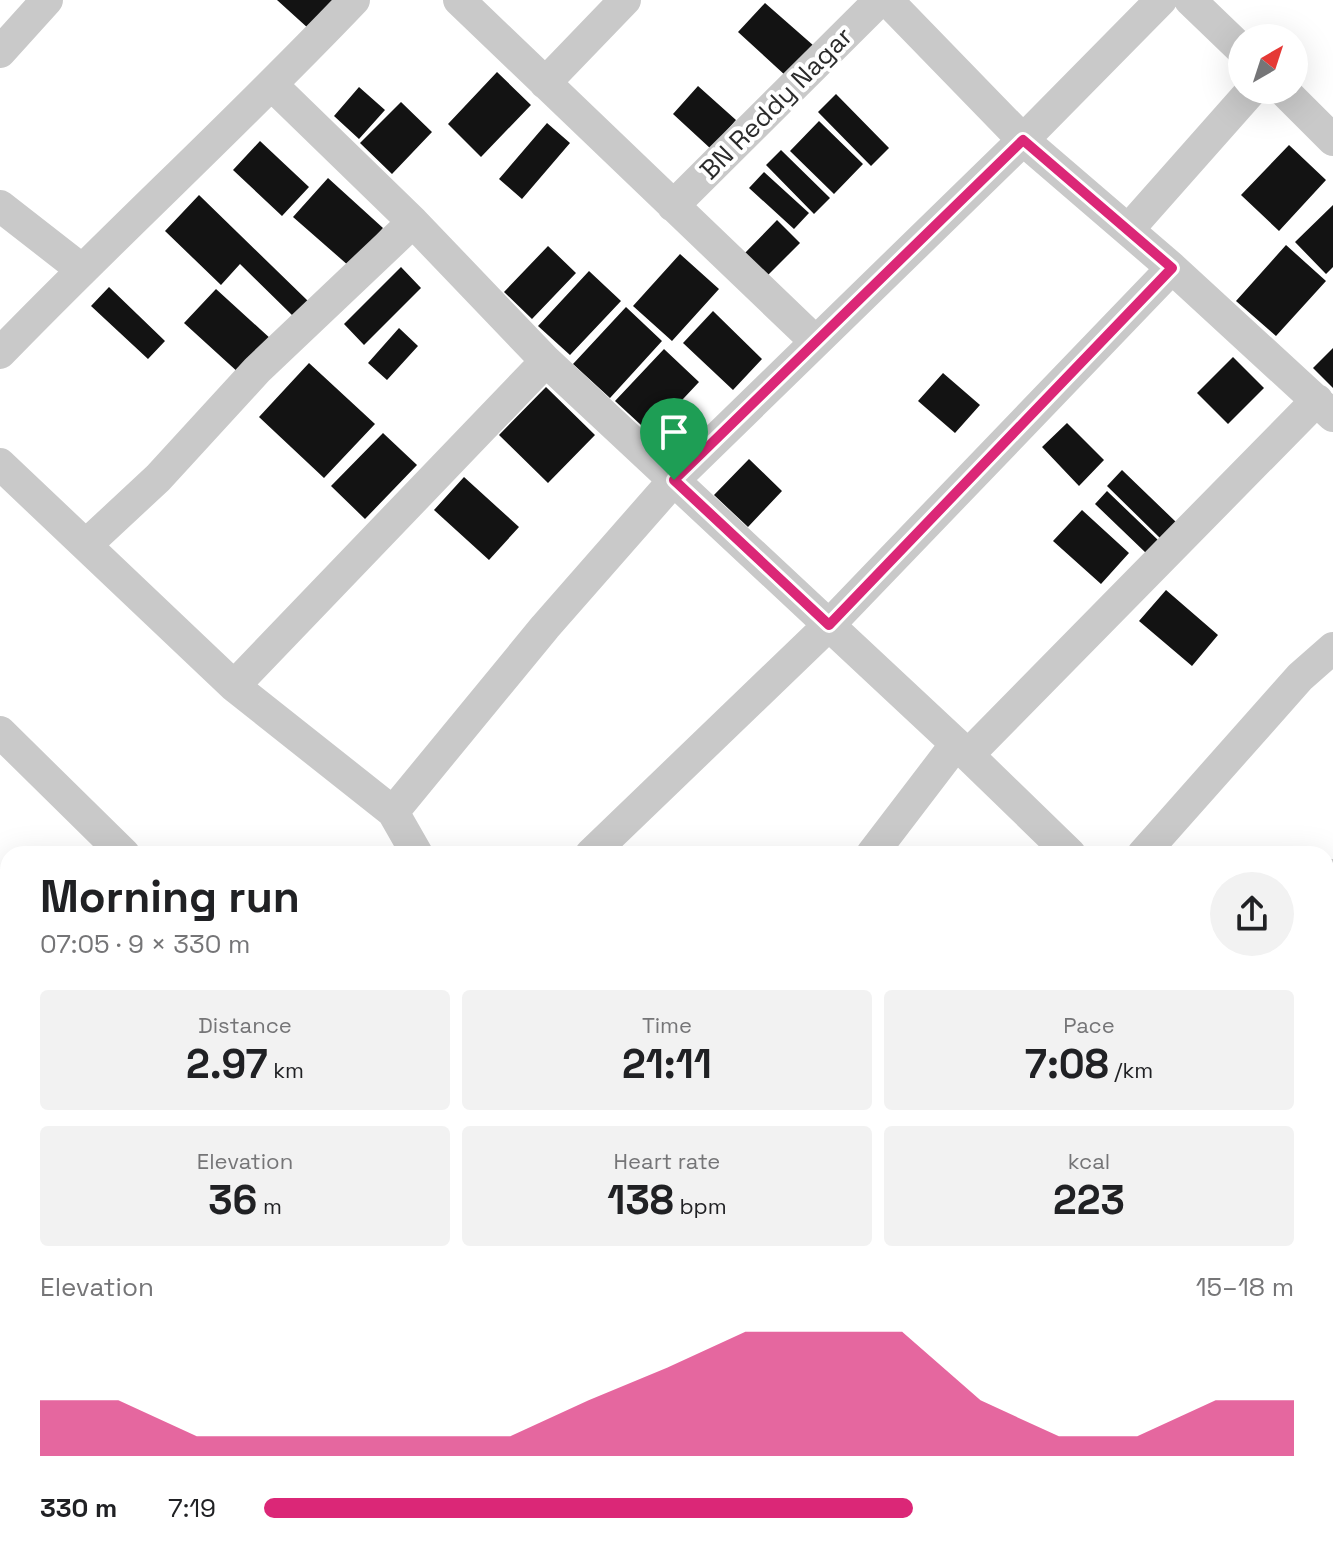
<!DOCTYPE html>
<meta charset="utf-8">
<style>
body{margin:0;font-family:"Space Grotesk",sans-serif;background:#f2f2f2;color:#202124;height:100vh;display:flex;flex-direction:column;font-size:30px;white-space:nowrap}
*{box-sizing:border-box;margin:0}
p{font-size:26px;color:#757577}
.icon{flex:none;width:44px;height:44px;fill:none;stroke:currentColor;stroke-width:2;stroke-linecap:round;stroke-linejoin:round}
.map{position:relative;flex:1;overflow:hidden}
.side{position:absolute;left:0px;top:846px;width:1334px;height:708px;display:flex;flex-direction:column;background:#fff;border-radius:24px 24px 0 0;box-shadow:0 8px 32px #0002}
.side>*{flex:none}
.needle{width:52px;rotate:39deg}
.controls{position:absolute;left:1228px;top:24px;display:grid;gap:16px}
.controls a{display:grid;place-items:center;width:80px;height:80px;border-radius:50%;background:#fff;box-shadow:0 8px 32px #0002;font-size:40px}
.pin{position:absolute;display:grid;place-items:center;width:68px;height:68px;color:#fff;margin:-82px -34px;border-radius:50% 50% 50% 0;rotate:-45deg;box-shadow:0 0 8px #0007}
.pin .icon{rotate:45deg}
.round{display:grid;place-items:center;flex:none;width:84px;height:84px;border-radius:42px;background:#f2f2f2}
.summary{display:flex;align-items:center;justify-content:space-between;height:136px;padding:0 40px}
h1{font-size:44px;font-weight:800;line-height:60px}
.figures{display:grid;grid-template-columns:repeat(3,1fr);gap:12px;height:136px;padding:8px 40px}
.figures div{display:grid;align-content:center;border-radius:8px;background:#f2f2f2;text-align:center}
.figures b{font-size:40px;font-weight:800}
.figures small{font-size:22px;font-weight:400}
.figures p{font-size:22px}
.chart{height:224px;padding:16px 40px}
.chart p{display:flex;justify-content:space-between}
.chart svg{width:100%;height:144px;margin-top:8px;fill:#db2777;opacity:.7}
ul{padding:0 40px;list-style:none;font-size:26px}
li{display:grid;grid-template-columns:128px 96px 1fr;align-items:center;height:60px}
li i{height:20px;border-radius:10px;background:#db2777}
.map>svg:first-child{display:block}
.building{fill:#131313}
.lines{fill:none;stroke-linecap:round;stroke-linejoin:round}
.service{stroke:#c9c9c9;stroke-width:16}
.minor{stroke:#c9c9c9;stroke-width:32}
.tertiary{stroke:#c9c9c9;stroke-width:40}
.secondary{stroke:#b6b6b6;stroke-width:44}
.route-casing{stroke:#fff;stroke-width:16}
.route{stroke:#db2777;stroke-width:10}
.labels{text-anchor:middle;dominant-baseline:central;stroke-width:8;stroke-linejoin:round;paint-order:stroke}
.street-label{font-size:26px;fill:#2c2c2c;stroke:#fff}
</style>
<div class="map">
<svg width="1333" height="1554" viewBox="0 0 1333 1554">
<rect width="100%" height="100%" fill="#fff"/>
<path class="building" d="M 277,0 L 336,0 L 309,29 Z
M 765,3 L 814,46 L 786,76 L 738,32 Z
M 497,72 L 531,105 L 481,157 L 448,124 Z
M 698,86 L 736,120 L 711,149 L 673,114 Z
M 359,87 L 385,110 L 359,139 L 334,116 Z
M 836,94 L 889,148 L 871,166 L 818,112 Z
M 401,102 L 432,132 L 392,174 L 360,143 Z
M 819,121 L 863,164 L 834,194 L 790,151 Z
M 547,123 L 570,143 L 522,199 L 499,179 Z
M 260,141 L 309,187 L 282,216 L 233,170 Z
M 1289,145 L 1326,180 L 1279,231 L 1241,195 Z
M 781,150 L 830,198 L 814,214 L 766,165 Z
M 764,172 L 809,213 L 794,229 L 749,188 Z
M 328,178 L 383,228 L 349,266 L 293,217 Z
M 199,195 L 308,301 L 293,316 L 240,264 L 221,285 L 165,231 Z
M 1333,205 L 1333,267 L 1326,274 L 1295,242 Z
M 777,220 L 800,243 L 765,278 L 743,255 Z
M 1286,245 L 1326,281 L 1276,336 L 1236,301 Z
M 548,246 L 576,273 L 532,319 L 504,292 Z
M 680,254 L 719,289 L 672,341 L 633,306 Z
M 401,267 L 421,288 L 364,345 L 344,324 Z
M 589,271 L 621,301 L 570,355 L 538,326 Z
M 109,287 L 165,341 L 148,359 L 91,306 Z
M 216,289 L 272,340 L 240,374 L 184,323 Z
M 626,307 L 662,341 L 610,398 L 573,364 Z
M 713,311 L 762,359 L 733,390 L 683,343 Z
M 399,328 L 418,346 L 387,380 L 368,363 Z
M 1333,348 L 1333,388 L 1313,368 Z
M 664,349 L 699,382 L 667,416 L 657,406 L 641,425 L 615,401 Z
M 1233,357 L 1264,388 L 1228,424 L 1197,393 Z
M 309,363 L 375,424 L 324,478 L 259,417 Z
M 943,373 L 980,405 L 955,433 L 918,401 Z
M 546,387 L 595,435 L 548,483 L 499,435 Z
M 1067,423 L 1104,460 L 1079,486 L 1042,447 Z
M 383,433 L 417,465 L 365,519 L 331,486 Z
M 749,459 L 782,491 L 748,527 L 714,495 Z
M 1122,470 L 1176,522 L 1160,538 L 1107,486 Z
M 464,477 L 519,527 L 489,560 L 434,510 Z
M 1107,491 L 1158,540 L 1146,553 L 1095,504 Z
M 1082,510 L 1129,553 L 1101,584 L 1053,541 Z
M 1166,590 L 1218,635 L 1192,666 L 1139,621 Z"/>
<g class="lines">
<path class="service" d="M 124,1546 L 134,1554
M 96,1554 L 104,1546
M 201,1554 L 208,1546"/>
<path class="minor" d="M 459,0 L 815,341
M 887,0 L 1023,140 L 1172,268 L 1333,416
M 1190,0 L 1242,50
M 0,52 L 47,0
M 545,83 L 625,0
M 273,86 L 413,222 L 546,361 L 968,755 L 1070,854
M 1283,90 L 1333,140
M 0,206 L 81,269
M 673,206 L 880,0
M 1128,230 L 1252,90
M 0,353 C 116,233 239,121 354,0
M 0,464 L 234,686 L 393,812 L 417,854
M 86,545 L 158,478 L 257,370 L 413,222
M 234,686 L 546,361
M 0,732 L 124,854
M 968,755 L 1317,400
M 393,812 L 545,627 L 674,480 L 1023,140 L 1161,0
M 591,854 L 829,625 L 1172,268
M 872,854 L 956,744
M 1143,854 L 1300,677 L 1333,648
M 1326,1119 L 1333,1138
M 1326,1274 L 1333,1272
M 1189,1546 L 1192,1554
M 0,1550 L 8,1543
M 1024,1554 L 1042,1546"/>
<path class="tertiary" d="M 1326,880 L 1333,879
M 0,926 L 8,927
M 0,973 L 8,973"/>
<path class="secondary" d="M 0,1417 L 8,1422
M 305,1546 L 327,1554"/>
</g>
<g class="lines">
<g class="route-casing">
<path id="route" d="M 1023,140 L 1172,268 L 829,625 L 674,480 Z"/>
</g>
<use href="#route" class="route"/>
</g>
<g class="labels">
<g class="street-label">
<text transform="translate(776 103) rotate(-45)">BN Reddy Nagar</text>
</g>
</g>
</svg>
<div class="controls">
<a><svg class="needle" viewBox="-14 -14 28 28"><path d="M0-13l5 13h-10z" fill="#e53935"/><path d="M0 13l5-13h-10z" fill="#757577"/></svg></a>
</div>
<div class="pin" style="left:674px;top:480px;background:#1e9e55"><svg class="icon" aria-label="arrive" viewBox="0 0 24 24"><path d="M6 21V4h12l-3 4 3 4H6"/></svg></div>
<section class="side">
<div class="summary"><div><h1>Morning run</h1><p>07:05 · 9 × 330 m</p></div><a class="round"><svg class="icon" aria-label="share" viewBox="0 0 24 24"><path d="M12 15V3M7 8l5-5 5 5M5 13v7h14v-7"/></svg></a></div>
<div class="figures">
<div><p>Distance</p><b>2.97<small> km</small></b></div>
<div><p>Time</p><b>21:11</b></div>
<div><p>Pace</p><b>7:08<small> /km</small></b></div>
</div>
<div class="figures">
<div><p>Elevation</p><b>36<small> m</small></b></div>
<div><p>Heart rate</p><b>138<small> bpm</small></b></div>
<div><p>kcal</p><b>223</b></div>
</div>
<div class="chart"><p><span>Elevation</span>15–18 m</p>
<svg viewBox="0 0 160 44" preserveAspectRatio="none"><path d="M0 44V27L10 27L20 38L30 38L40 38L50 38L60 38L70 27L80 17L90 6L100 6L110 6L120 27L130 38L140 38L150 27L160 27V44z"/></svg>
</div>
<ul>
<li><b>330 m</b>7:19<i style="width:63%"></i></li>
</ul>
</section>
</div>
